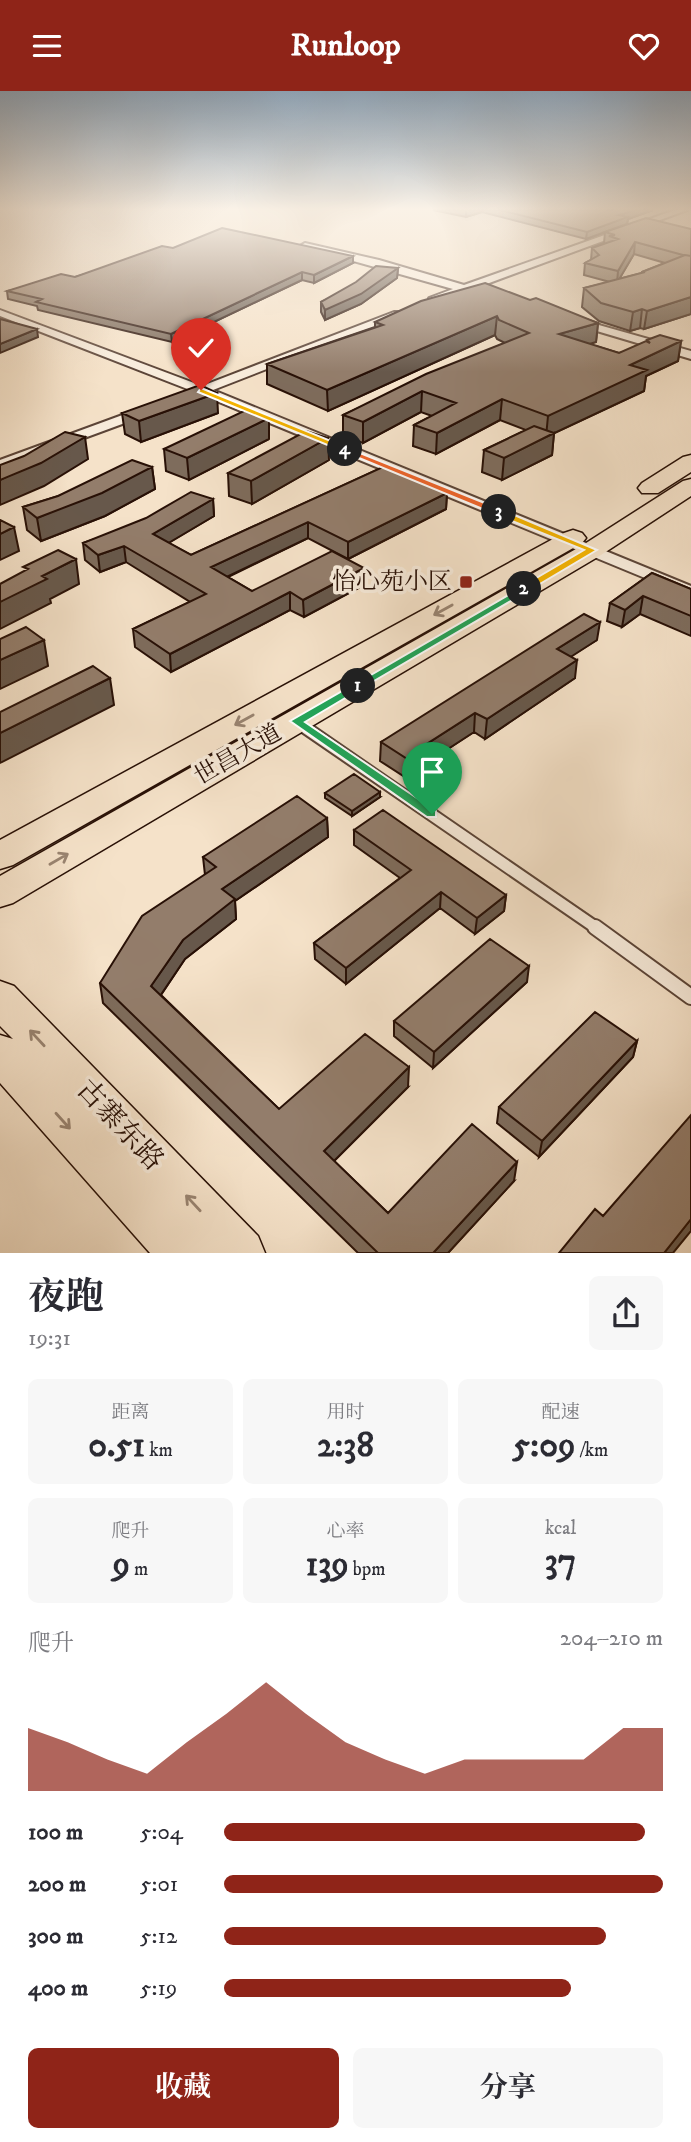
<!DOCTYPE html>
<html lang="zh">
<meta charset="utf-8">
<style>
body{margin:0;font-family:"IM FELL DW Pica","Noto Serif SC",serif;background:#f7f7f7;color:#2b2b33;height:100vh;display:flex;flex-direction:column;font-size:26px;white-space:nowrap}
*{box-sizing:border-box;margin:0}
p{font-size:23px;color:#7c7c81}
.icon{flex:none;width:38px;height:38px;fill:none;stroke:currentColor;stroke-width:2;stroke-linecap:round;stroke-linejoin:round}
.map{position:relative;height:1162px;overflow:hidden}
.details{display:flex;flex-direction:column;background:#fff;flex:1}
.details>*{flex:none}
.pin{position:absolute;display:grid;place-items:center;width:60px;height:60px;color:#fff;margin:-72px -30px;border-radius:50% 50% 50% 0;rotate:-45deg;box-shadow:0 0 7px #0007}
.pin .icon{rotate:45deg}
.km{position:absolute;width:35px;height:35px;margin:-18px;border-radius:50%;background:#222;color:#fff;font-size:19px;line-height:35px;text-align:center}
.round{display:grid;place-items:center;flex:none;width:74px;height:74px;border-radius:10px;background:#f7f7f7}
.head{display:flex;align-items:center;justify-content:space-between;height:119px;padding:0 28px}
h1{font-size:38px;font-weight:700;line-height:52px}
.stats{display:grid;grid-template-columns:repeat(3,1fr);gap:10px;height:119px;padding:7px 28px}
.stats div{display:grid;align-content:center;border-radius:10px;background:#f7f7f7;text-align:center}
.stats b{font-size:35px;font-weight:700}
.stats small{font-size:19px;font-weight:400}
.stats p{font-size:19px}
.chart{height:196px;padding:14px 28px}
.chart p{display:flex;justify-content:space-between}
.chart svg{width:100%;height:126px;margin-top:7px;fill:#8f2418;opacity:.7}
.button{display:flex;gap:14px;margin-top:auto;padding:14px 28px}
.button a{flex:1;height:80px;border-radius:10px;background:#8f2418;color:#fff;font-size:28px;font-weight:700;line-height:80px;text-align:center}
.button a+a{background:#f7f7f7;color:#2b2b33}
ul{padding:0 28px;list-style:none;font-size:23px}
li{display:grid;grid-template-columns:112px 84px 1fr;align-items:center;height:52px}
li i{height:18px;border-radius:9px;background:#8f2418}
header{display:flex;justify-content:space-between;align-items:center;height:91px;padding:0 28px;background:#8f2418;color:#fff;font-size:32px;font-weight:700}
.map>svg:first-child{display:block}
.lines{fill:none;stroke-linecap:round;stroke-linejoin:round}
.service-far1-casing{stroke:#5b4437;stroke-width:15}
.service-casing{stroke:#5b4437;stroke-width:18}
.minor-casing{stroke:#5b4437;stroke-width:4}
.primary-casing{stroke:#281006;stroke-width:3}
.service-far1{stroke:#f8ecdc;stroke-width:11}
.service{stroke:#f8ecdc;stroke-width:14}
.minor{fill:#f8ecdc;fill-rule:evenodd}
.primary{fill:#f5e2c9;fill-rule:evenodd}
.wall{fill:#7e6c5c;stroke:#281006;stroke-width:2;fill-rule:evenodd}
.shaded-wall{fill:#67584b;stroke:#281006;stroke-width:2}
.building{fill:#937d6b;stroke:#281006;stroke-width:2}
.oneway{stroke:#998471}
.split-1{fill:#22a559;stroke:#fff;stroke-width:2}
.split-2{fill:#22a559;stroke:#fff;stroke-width:2}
.split-3{fill:#f5b400;stroke:#fff;stroke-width:2}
.split-4{fill:#f0652b;stroke:#fff;stroke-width:2}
.split-5{fill:#f5b400;stroke:#fff;stroke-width:2}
.poi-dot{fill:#8f2418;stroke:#f8ecdc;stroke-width:2.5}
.labels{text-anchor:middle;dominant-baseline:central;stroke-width:7;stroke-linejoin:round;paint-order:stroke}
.poi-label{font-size:24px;fill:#281006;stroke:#f8ecdc;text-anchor:end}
.street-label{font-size:24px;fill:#281006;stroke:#f8ecdc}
.near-street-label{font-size:28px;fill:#281006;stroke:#f8ecdc}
</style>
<header><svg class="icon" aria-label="menu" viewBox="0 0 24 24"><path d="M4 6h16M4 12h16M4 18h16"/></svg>Runloop<svg class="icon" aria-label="heart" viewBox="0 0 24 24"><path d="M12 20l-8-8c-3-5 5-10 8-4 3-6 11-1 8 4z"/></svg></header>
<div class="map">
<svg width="691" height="1162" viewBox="0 0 691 1162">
<rect width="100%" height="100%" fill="#f5e2c9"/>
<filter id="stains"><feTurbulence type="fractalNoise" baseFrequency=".00286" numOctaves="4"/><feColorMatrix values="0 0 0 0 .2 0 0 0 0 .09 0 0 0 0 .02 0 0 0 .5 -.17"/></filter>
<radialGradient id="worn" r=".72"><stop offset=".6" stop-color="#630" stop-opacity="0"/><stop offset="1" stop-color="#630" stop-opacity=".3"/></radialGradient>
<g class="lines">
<g class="service-far1-casing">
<path id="service-far1" d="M 297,631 L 598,838"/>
</g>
<g class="service-casing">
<path id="service" d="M 595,836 L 691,906"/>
</g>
<g class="minor-casing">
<path id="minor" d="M 675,119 L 687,119 L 473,198 L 472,201 L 433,212 L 429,211 L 429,207 L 453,198 L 300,155 L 305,152 L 379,169 L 464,194 Z
M 0,219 L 202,295 L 394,221 L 402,221 L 402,225 L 213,299 L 691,495 L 691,506 L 202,304 L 190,305 L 190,299 L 0,225 Z
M 574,227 L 691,260 L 691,268 L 570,232 L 570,228 Z
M 147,315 L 152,316 L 152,322 L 0,378 L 0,369 Z"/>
</g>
<g class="primary-casing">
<path id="primary" d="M 691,364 L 691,381 L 658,402 L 642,402 L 638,397 L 642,392 L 683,366 Z
M 691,388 L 691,405 L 601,464 L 13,812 L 0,816 L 0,785 L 583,454 L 683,390 Z
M 573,439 L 582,442 L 586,447 L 582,452 L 13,774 L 0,778 L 0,749 L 564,442 Z
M 0,890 L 14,895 L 258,1145 L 265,1162 L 150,1162 L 0,992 L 0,944 L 13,948 L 0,935 Z"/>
</g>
<use href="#service-far1" class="service-far1"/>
<use href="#service" class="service"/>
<use href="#minor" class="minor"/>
<use href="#primary" class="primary"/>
</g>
<path class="wall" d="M 433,119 L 653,119 L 628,128 L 627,133 L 586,148 L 482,121 L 466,126 Z
M 691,138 L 691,223 L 644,238 L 640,237 L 630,240 L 599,230 L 582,216 L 584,197 L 610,191 L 584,184 L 585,172 L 591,169 L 592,157 L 604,152 L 605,141 ZM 634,163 L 665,172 L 642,181 L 642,182 L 619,188 Z
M 173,157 L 353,172 L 314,192 L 302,189 L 172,251 L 38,219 L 37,215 L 8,208 L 7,200 L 75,186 Z
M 398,177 L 397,187 L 361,213 L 325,229 L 321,221 L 321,211 Z
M 530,209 L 598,232 L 596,251 L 589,253 L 619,262 L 681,250 L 678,270 L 646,285 L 644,300 L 554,342 L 552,364 L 502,389 L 482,381 L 484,359 L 526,339 L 500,329 L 436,363 L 413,355 L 414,334 L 432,325 L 421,321 L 363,352 L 343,345 L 343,324 L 505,252 L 497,248 L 495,244 L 328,320 L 267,293 L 267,273 L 375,236 L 375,231 Z
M 122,322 L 218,322 L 141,351 L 125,343 Z
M 269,348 L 189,389 L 166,380 L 164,358 Z
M 329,369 L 252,413 L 229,405 L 228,382 Z
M 385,375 L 447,402 L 446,418 L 348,468 L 308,447 L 228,486 L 252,500 L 364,494 L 304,526 L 290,519 L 171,581 L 135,556 L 133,538 L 190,511 L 126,471 L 100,481 L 85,469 L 83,452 L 213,408 L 214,425 L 168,452 L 191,464 Z
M 152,376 L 155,398 L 105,425 L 41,450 L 27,439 L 23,416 Z
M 652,482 L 691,498 L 691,545 L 640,523 L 622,536 L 607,530 L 610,512 Z
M 597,549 L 571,565 L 575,587 L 485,648 L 474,641 L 428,671 L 428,679 L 411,690 L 380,670 L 381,651 Z
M 325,702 L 380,706 L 352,725 L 325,707 Z
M 327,727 L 328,746 L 235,810 L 236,828 L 185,868 L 161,904 L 279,1018 L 408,996 L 334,1070 L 388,1122 L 514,1090 L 448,1162 L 358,1162 L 103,912 L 100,892 L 205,784 L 203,766 Z
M 354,739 L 506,804 L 504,820 L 475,843 L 440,817 L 346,893 L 315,868 L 314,852 L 400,787 L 354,754 Z
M 527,891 L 433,977 L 394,945 L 394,930 Z
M 637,950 L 633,966 L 539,1066 L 497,1032 L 499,1016 Z"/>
<path class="shaded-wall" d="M 466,119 L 482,119 L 482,121 L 466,126 Z
M 635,119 L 653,119 L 628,128 L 627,133 L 586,148 L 587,141 L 619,124 Z
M 635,151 L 634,163 L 617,192 L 618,180 Z
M 353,165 L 353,172 L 314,192 L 314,184 Z
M 398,177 L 397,187 L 361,213 L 325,229 L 325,219 Z
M 302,181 L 302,189 L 172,251 L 171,243 Z
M 691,206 L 691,223 L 644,238 L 647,220 Z
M 642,218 L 640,237 L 630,240 L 633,221 Z
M 497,225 L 495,244 L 328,320 L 327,299 Z
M 598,232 L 596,251 L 557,263 L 559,243 Z
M 37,238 L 38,246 L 0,262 L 0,253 Z
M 681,250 L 678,270 L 646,285 L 644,300 L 546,346 L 548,325 L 630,274 Z
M 422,300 L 421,321 L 363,352 L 363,331 Z
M 217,302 L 218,322 L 141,351 L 139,330 Z
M 502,308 L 500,329 L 436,363 L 437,342 Z
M 269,327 L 269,348 L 189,389 L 187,367 Z
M 554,342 L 552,364 L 502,389 L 504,367 Z
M 85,346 L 88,368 L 44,395 L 0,414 L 0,389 Z
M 328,347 L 329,369 L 252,413 L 251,390 Z
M 152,376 L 155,398 L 105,425 L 41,450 L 37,427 Z
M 447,402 L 446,418 L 348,468 L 348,451 Z
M 213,408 L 214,425 L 155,460 L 153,443 Z
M 308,431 L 308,447 L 212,493 L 211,476 Z
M 14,436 L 19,460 L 0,469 L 0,443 Z
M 124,455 L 126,471 L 100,481 L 98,464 Z
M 76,468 L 79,493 L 50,508 L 51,512 L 0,538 L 0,511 L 42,485 Z
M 364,477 L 364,494 L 304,526 L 303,509 Z
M 290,501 L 290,519 L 171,581 L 170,563 Z
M 643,505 L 640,523 L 622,536 L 625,519 Z
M 600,531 L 597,549 L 555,576 L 557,558 Z
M 44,549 L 48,575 L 0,598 L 0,569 Z
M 577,569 L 575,587 L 485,648 L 487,628 Z
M 110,587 L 114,614 L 0,672 L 0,642 Z
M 475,622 L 474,641 L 428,671 L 428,679 L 411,690 L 412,671 L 422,656 Z
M 380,701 L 380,706 L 352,725 L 352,720 Z
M 327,727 L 328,746 L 235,810 L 236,828 L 185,868 L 154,914 L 151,895 L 183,849 L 222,798 Z
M 441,801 L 440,817 L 346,893 L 346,877 Z
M 506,804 L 504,820 L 475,843 L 477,827 Z
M 529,875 L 527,891 L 433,977 L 434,961 Z
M 637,950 L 633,966 L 539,1066 L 542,1050 Z
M 409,976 L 408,996 L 324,1080 L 324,1060 Z
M 517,1071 L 514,1090 L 448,1162 L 433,1162 Z
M 691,1128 L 691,1140 L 673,1162 L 664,1162 Z"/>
<path class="building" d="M 500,119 L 635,119 L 619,124 L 628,126 L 587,141 Z
M 646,127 L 691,138 L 691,165 L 685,164 L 683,164 L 635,151 L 618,180 L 585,172 L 599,164 L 592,157 L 618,148 L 609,145 L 615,144 L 605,141 Z
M 222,137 L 353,165 L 314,184 L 302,181 L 171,243 L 36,211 L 42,208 L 7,200 L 61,183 L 75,186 L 162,155 L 173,157 Z
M 685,164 L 691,165 L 691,206 L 647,220 L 642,218 L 633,221 L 601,212 L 584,197 L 645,181 L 642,181 Z
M 376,175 L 398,177 L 361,203 L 325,219 L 321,211 L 356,191 Z
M 485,192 L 530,209 L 536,207 L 598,232 L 559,243 L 619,262 L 646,250 L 650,252 L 647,249 L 660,244 L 681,250 L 630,274 L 647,279 L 548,325 L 502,308 L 437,342 L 414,334 L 456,312 L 422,300 L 363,331 L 343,324 L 426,283 L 529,242 L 499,229 L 497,225 L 327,299 L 267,273 L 383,234 L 375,231 L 421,210 Z
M 0,228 L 37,238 L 0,253 Z
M 200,294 L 217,302 L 139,330 L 122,322 Z
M 246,319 L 269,327 L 187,367 L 164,358 Z
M 534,335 L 554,342 L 504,367 L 484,359 Z
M 306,340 L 328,347 L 251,390 L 228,382 Z
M 65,341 L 85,346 L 41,372 L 0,389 L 0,374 L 24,365 Z
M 132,369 L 152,376 L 102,402 L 37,427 L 23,416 L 58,405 Z
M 385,375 L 447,402 L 348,451 L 308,431 L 211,476 L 252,500 L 332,460 L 364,477 L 303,509 L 290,501 L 170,563 L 133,538 L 206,503 L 124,455 L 98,464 L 83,452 L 146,427 L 191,401 L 213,408 L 153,443 L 191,464 Z
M 0,429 L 14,436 L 0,443 Z
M 58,459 L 76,468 L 42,485 L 47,488 L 0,511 L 0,493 L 28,478 L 23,476 Z
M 652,482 L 691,498 L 691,525 L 643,505 L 625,519 L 610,512 Z
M 584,523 L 600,531 L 557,558 L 577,569 L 487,628 L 475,622 L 422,656 L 429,660 L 412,671 L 381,651 Z
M 26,536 L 44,549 L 0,569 L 0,548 Z
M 93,575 L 110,587 L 0,642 L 0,621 Z
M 354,683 L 380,701 L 352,720 L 325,702 Z
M 297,705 L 327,727 L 222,798 L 235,808 L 183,849 L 151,895 L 279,1018 L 365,943 L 409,976 L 324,1060 L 388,1122 L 472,1033 L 517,1071 L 434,1161 L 435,1162 L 378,1162 L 100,892 L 142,825 L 216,776 L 203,766 Z
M 383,719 L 506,804 L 477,827 L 441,801 L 346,877 L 314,852 L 411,779 L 354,739 Z
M 490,848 L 529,875 L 434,961 L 394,930 Z
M 595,921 L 637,950 L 542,1050 L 499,1016 Z
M 691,1024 L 691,1128 L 664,1162 L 559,1162 L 595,1118 L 603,1125 Z"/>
<defs><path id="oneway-shaft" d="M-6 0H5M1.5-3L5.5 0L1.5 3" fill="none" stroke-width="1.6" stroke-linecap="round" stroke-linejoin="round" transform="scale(1.75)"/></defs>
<g class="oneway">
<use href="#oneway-shaft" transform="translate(443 519) rotate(151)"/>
<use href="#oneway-shaft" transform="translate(244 629) rotate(151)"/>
<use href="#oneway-shaft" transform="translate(59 768) rotate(-30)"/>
<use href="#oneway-shaft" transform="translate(37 947) rotate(-133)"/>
<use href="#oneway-shaft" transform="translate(63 1030) rotate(48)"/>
<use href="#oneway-shaft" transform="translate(193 1112) rotate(-133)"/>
</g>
<linearGradient id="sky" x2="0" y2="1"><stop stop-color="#91aac1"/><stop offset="0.42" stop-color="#faf2e7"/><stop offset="1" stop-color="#faf2e7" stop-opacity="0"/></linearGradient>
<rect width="691" height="281" fill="url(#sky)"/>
<path class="split-1" d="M 358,591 L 364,595 L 362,597 L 305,631 L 436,720 L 436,726 L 427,726 L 290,630 Z"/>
<path class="split-2" d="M 524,495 L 528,496 L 528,500 L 362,597 L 352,595 Z"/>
<path class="split-3" d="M 495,419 L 502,419 L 597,459 L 528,500 L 521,500 L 521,496 L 584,459 L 495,423 Z"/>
<path class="split-4" d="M 345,356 L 502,419 L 503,421 L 495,423 L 342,360 Z"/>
<path class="split-5" d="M 201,297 L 348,357 L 349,358 L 342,360 L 198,301 Z"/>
<rect class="poi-dot" x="459" y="484" width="14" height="14" rx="3.5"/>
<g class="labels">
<g class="poi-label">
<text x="452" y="491">怡心苑小区</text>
</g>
<g class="street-label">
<text transform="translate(238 664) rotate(-30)">世昌大道</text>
</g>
<g class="near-street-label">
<text transform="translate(120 1034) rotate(47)">古寨东路</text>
</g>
</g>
<rect width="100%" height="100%" filter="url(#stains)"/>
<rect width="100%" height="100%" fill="url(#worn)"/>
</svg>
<div class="pin" style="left:432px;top:723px;background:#1e9e55"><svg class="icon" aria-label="arrive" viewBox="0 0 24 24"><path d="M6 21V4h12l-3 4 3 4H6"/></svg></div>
<div class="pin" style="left:201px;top:299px;background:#d93025"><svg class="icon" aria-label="check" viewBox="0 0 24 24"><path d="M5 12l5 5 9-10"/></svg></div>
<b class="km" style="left:358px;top:595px">1</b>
<b class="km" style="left:524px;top:498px">2</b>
<b class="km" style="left:499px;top:421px">3</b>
<b class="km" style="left:345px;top:358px">4</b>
</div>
<section class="details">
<div class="head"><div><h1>夜跑</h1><p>19:31</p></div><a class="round"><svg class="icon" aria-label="share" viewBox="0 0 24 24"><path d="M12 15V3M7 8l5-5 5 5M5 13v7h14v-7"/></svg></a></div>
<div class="stats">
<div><p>距离</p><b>0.51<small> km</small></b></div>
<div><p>用时</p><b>2:38</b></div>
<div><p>配速</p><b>5:09<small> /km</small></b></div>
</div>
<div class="stats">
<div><p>爬升</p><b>9<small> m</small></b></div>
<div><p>心率</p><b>139<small> bpm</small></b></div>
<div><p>kcal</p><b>37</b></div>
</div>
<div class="chart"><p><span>爬升</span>204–210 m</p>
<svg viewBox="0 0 160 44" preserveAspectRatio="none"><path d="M0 44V22L10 27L20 33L30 38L40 27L50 17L60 6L70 17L80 27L90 33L100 38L110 33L120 33L130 33L140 33L150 22L160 22V44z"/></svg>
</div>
<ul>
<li><b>100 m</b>5:04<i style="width:96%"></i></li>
<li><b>200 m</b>5:01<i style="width:100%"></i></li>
<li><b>300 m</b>5:12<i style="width:87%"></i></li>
<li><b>400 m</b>5:19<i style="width:79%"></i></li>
</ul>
<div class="button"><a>收藏</a><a>分享</a></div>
</section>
